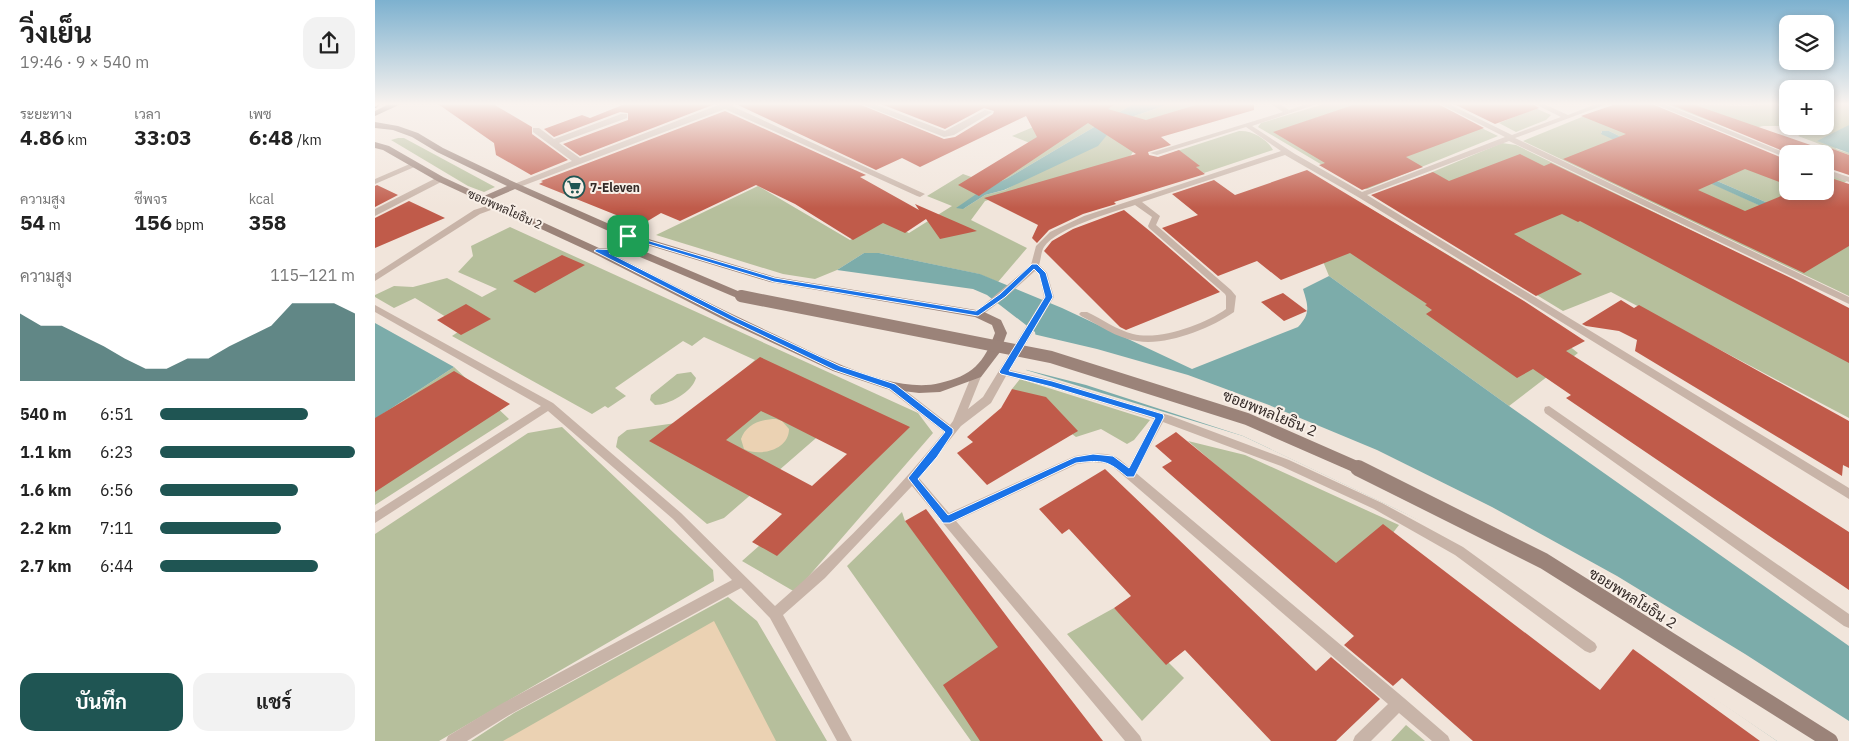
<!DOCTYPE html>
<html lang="th">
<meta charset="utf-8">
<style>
body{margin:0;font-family:"IBM Plex Sans",Sarabun,sans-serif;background:#f2f2f2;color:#222;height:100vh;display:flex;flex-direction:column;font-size:19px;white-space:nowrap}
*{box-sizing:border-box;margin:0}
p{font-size:16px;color:#767676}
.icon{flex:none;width:28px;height:28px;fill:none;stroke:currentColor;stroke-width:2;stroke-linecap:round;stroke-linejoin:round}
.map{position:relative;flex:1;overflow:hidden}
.side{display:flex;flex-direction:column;background:#fff;width:375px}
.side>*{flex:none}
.tools{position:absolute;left:1404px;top:15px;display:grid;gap:10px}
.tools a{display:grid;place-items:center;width:55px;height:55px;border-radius:10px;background:#fff;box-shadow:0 2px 8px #0003;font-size:25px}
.pin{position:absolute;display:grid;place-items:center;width:42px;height:42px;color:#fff;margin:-21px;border-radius:10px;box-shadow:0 2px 8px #0006}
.round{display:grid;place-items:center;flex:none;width:52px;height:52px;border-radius:15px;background:#f2f2f2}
.head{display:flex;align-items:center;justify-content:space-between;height:85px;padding:0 20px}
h1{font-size:28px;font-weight:700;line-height:38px}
.metrics{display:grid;grid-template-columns:repeat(3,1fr);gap:8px;height:85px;padding:5px 20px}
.metrics div{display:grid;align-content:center}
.metrics b{font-size:21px;font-weight:700}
.metrics small{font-size:14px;font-weight:400}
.metrics p{font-size:14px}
.chart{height:140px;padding:10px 20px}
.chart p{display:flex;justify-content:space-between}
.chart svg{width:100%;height:90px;margin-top:5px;fill:#1f5553;opacity:.7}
.cta{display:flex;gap:10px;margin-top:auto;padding:10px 20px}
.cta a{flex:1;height:58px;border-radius:15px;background:#1f5553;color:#fff;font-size:20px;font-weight:700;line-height:58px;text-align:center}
.cta a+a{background:#f2f2f2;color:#222}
ul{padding:0 20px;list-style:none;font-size:16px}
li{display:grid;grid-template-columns:80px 60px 1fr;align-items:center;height:38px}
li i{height:12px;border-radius:6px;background:#1f5553}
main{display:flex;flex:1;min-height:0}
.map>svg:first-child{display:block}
.green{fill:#b6bf9c}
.sand{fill:#ebd2b3}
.water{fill:#7cacaa}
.pier{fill:#f1e5db}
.building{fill:#c05b4a;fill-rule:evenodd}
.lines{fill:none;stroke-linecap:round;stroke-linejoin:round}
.lane{fill:#c8b4a8;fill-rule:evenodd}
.street{fill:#c8b4a8;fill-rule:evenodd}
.secondary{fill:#9b8379;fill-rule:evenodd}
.primary{fill:#76615a;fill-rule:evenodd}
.rail-casing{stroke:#352b28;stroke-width:4}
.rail{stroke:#f8efe7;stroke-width:2.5;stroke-dasharray:8;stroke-linecap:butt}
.secondary-bridge-far1{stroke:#9b8379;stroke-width:12}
.secondary-bridge{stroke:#9b8379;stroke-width:16}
.route{fill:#1a73e8;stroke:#fff;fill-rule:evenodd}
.labels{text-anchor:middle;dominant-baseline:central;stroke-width:4;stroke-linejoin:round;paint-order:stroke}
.far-poi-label{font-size:12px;font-weight:bold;fill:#352b28;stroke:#f8efe7;text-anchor:start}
.far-street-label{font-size:12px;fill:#352b28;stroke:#f8efe7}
.street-label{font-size:15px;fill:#352b28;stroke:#f8efe7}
</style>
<main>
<section class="side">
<div class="head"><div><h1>วิ่งเย็น</h1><p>19:46 · 9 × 540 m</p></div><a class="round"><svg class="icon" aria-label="share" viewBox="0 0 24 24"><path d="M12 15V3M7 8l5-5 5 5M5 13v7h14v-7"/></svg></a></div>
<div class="metrics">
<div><p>ระยะทาง</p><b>4.86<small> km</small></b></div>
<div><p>เวลา</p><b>33:03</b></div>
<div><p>เพซ</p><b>6:48<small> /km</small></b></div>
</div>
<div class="metrics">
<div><p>ความสูง</p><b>54<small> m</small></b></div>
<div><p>ชีพจร</p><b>156<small> bpm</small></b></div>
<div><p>kcal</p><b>358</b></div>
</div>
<div class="chart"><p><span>ความสูง</span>115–121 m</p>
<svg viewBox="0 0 160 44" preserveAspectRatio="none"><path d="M0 44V11L10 17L20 17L30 22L40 27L50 33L60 38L70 38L80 33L90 33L100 27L110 22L120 17L130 6L140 6L150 6L160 11V44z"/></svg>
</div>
<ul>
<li><b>540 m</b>6:51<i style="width:76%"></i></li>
<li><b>1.1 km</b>6:23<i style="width:100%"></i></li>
<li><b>1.6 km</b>6:56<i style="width:71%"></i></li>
<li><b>2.2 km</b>7:11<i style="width:62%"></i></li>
<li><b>2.7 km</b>6:44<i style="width:81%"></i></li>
</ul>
<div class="cta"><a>บันทึก</a><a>แชร์</a></div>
</section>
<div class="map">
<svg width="1474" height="741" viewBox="0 0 1474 741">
<rect width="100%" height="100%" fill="#f1e5db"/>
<path class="green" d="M 647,104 L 758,104 L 633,178 L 607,190 L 588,209 L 610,195 L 630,190 L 759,116 L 795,104 L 843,104 L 765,140 L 755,157 L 610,201 L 596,220 L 652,248 L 623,282 L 604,274 L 504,253 L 489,253 L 462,270 L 440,279 L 408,274 L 281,235 L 383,186 L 475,240 L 508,221 L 534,233 L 577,206 L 552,196 L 588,174 L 613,183 L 670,149 L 637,136 L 680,118 Z
M 949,104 L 1057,104 L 1123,136 L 992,189 L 986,188 L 883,127 L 886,123 Z
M 1151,104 L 1176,115 L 1171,120 L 1141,132 L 1124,123 L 1149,113 Z
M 1291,104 L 1373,106 L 1399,104 L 1412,108 L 1412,124 L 1409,126 L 1388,126 L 1363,132 Z
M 1450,104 L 1474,104 L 1474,125 L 1461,149 L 1474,153 L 1474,155 L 1423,136 L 1440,126 L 1450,126 Z
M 1219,112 L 1384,172 L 1412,161 L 1412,191 L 1450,191 L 1450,173 L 1472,181 L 1447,195 L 1474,238 L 1298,162 L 1234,131 L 1227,131 L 1226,133 L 1474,246 L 1474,296 L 1148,141 Z
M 864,131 C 877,130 892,139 898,150 L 829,173 L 799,152 Z
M 23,138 L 29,138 L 120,187 L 109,192 L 93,186 L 16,140 Z
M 1127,143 L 1141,145 L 1359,251 L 1474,359 L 1474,418 L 1236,292 L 1188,311 L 1006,200 L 1007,193 Z
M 989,205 L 1100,271 L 1203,353 L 1134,406 L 954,276 L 947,259 Z
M 135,227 L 543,413 L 558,433 L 420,592 L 367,561 L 485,456 L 448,432 L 349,518 L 332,524 L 241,447 L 243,437 L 252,430 L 308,422 L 380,360 L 329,337 L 317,346 L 308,341 L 240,388 L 251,396 L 233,408 L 230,406 L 217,414 L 77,336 L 89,328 L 40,298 L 19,308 L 0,297 L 0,295 L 19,286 L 38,287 L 72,278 L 107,297 L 122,289 L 83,272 L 98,256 L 96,246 Z
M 79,367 L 134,419 L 0,505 L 0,419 Z
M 316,372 L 321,378 C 317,392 294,405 280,405 L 275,400 L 276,395 L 302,374 Z
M 645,379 L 775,420 L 759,440 L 752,444 L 726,429 L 701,437 L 637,389 Z
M 187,427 L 338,570 L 339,581 L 64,741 L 0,741 L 0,534 L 153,433 Z
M 813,441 L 870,455 L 1024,525 L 979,583 Z
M 527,512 L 530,521 L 702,741 L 596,741 L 472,566 Z
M 353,597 L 382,621 L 452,741 L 96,741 L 139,713 Z
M 739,608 L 809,678 L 767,721 L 692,634 Z
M 1031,725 L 1050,741 L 1016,741 Z"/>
<path class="sand" d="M 401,419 L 407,421 L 414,429 C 414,450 385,457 369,449 L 366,439 C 371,424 386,419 401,419 Z
M 339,621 L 401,741 L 128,741 Z"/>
<path class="water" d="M 758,104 L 795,104 L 759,116 L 736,130 L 723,146 L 629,190 L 610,195 L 588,209 L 581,208 L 607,190 L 633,178 Z
M 1474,125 L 1474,153 L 1442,141 Z
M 1227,131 L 1234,131 L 1298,162 L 1474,238 L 1474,246 L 1226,134 Z
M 489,253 L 504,253 L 605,274 L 687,308 L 817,369 L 923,327 C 936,313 933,306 928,289 L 954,276 L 1134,406 L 1474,646 L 1474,741 L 1402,741 L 1162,576 L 868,436 L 651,370 L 662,345 L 660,332 L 612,295 L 598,289 L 462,270 Z
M 0,323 L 79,367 L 0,419 Z"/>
<path class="pier" d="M 658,334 L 722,349 L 813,375 L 894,405 L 1002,450 L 1117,507 L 1242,576 L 1370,654 L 1474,721 L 1474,741 L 1402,741 L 1160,578 L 1023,510 L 868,436 L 711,385 L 648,369 L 659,345 Z"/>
<path class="building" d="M 63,104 L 118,104 L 157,127 L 157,134 L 193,160 L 156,175 L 121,155 L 119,143 Z
M 250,104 L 340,104 L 205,156 L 188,144 L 253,120 L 253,113 L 245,112 L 179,137 L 169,129 L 207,115 L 215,118 Z
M 361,104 L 484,104 L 569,139 L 580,137 L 618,114 L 619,111 L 609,108 L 570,129 L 506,104 L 740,104 L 733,109 L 771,120 L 824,104 L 879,104 L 879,110 L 786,137 L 796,145 L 773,152 L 774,155 L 783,157 L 804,150 L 825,166 L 821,167 L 830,174 L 739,202 L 741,204 L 708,214 L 674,230 L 662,243 L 657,238 L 663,225 L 609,198 L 761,154 L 713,123 L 604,196 L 583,185 L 662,137 L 651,116 L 545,167 L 527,158 L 501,170 Z
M 981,104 L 1063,104 L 1109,128 L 1031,157 L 1048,167 L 987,190 L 944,165 L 950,163 L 898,132 Z
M 1079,104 L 1158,104 L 1164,108 L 1120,124 Z
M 1241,104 L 1277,104 L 1412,160 L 1412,185 L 1370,169 L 1323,190 L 1370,211 L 1418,191 L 1450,191 L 1450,176 L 1474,184 L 1474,246 L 1429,273 L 1188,159 L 1251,134 L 1206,116 Z
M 1295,104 L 1317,104 L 1450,150 L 1450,146 L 1474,155 L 1474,175 L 1450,167 L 1450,154 L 1415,154 Z
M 350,111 L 491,175 L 485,177 L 544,210 L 540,204 L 602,231 L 565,239 L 551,219 L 530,233 L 508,223 L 478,240 L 420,204 L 381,185 L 305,221 L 286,213 L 266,225 L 164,184 L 168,182 L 166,181 Z
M 1145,154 L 1169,166 L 1176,163 L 1418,279 L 1474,308 L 1474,363 L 1205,221 L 1203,222 L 1187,214 L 1139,234 L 1207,274 L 1161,296 L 996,195 L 1058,172 L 1074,181 Z
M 932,170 L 1149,301 L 1210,341 L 1191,351 L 1474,532 L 1474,590 L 1191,398 L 1196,395 L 1158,369 L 1142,378 L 1051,314 L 1057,310 L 1050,305 L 1052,304 L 975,253 L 906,280 L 882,261 L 843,276 L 787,228 L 823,215 L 797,194 L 839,180 L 860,195 Z
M 2,185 L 23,195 L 0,207 L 0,186 Z
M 34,201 L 70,218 L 0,248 L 0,218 Z
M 749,210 L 776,232 L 845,292 L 751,330 L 745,327 L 669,251 L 677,241 L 698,229 Z
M 187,255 L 210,265 L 160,293 L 138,281 Z
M 908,293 L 932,311 L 909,321 L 886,302 Z
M 1246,300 L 1259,308 L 1264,305 L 1474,421 L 1474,468 L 1468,465 L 1467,476 L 1260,351 L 1262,340 L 1244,331 L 1211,326 L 1207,324 Z
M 91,304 L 116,319 L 86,335 L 62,320 Z
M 385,357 L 535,427 L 402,556 L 377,542 L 407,514 L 274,441 ZM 386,411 L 401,418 L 472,454 L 437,486 L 351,440 Z
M 79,371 L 135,404 L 0,492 L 0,418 Z
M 637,389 L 671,397 L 703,431 L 612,485 L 582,453 L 598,442 L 592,437 L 626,408 Z
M 801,432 L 961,563 L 1008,524 L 1225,690 L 1258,649 L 1385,741 L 1098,741 L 1027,678 L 1018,686 L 969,645 L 979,636 L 787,467 L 797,461 L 780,446 Z
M 730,469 L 941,671 L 956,657 L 1005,699 L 961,741 L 896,741 L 810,650 L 791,665 L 739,608 L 756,596 L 694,529 L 687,534 L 664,509 Z
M 551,509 L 639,626 L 728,741 L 605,741 L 568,685 L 623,647 L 530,521 Z"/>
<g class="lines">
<path class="lane" d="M 896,104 L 905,104 L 914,110 L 931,104 L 942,104 L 877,126 L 920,154 L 987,192 L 1130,137 L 1065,104 L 1074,104 L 1137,135 L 1186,117 L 1160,104 L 1169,104 L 1193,115 L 1221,104 L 1232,104 L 1140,138 L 1474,297 L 1474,304 L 1134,141 L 992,195 L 1474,488 L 1474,499 L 983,197 L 910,155 L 767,202 L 785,216 L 781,225 L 856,290 L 861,296 L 859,312 C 835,329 791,346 762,341 C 741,338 724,325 706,316 L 704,314 L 706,312 L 712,312 C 727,319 742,330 758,334 C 785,341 830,324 851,309 L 851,296 L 850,294 L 774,228 L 773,226 L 777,217 L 760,205 C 739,212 681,228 669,247 C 666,251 666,260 664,265 L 672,273 L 679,297 L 635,370 L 677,380 L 796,416 L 914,460 L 1007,503 L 1088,547 L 1220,643 L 1222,647 L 1220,651 L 1215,653 L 1210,651 L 1080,555 L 999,509 L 906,466 L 788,422 L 761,473 L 1029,698 L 1073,736 L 1075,741 L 1057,741 L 1024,713 L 996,741 L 978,741 L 980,736 L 1013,704 L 735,464 L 718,462 L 702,464 L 581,521 L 765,736 L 767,741 L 750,741 L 537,486 L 450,578 L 408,615 L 477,741 L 462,741 L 395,618 L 366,588 L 136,714 L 92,741 L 71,741 L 73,736 L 126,704 L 357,580 L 298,519 L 173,411 L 0,523 L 0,512 L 166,406 L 0,312 L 0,305 L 178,403 L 306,513 L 400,606 C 461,553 519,495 569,432 L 513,389 L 512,386 L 513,383 L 521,383 L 575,425 L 578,421 L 598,372 L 606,372 L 607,374 L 593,409 L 608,397 L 669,297 L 664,274 L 660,271 L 631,297 L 606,316 L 603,317 L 598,314 L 656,265 L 661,246 L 675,232 L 709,216 L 906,151 L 871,127 L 782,155 L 775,153 L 908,112 ZM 631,376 L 676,387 L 779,419 L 754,467 C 750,464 745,459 741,457 C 729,451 712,454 700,456 L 574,513 L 544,478 L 586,426 L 616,403 Z
M 1279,104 L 1289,104 L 1413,154 L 1412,158 Z
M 37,163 L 44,165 L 0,184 L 0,179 Z
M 1450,169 L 1474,177 L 1474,182 L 1450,174 Z
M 121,203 L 124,203 L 124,207 L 105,214 L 0,281 L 0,274 L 99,210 Z
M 1174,406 L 1474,614 L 1474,628 L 1469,626 L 1170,413 L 1169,410 L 1170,407 Z"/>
<path class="street" d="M 346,104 L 359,104 L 357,106 L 550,194 L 545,197 L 542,196 L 350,109 L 142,188 L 136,188 L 134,186 L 197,161 L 158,132 L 158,128 L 164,128 L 179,139 L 246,114 L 252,114 L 252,118 L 184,143 L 205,158 Z
M 486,104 L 499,104 L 570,131 L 610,110 L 617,112 L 579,135 L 569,137 Z
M 65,176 L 68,177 L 68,181 L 0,216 L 0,209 Z"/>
<path class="secondary" d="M 0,122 L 23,126 L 43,133 L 68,148 L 139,182 L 257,234 L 400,277 L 607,311 L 626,320 L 632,333 L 625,352 L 606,377 L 565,392 L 544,393 L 512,389 L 458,371 L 355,323 L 218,253 L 62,181 L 8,150 L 0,148 L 0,142 L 14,146 L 68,177 L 109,196 L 132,186 L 62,152 L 37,137 L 18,130 L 0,128 ZM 140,189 L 249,238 L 395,282 L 600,317 L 617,325 L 620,333 C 609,363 597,376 565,383 C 518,395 442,354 399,334 C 345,309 292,282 239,255 L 265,257 L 362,298 L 370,298 L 372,296 L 370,294 L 271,252 L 224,248 L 117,199 Z"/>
<path class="primary" d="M 14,104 L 26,104 L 0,116 L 0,111 Z"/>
<g class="rail-casing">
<path id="rail" d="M 0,106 L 2,104"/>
</g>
<use href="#rail" class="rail"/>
<path class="secondary-bridge-far1" d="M 366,296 L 676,357 L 872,419 L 986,469"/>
<path class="secondary-bridge" d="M 983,468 L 1169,561 L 1455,741"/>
</g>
<linearGradient id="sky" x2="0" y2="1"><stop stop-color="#7db1cf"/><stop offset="0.5" stop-color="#f9f3ef"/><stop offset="1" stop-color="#f9f3ef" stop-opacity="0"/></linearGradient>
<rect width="1474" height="208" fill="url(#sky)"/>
<path class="route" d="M 251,234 L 400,278 L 601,311 L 625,294 L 657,264 L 662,264 L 671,273 L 678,297 L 634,371 L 677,381 L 788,414 L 789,417 L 759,477 L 752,477 C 732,460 728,460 701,463 L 575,523 L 568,523 L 533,478 L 570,432 L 515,389 L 459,370 L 357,321 L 219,251 L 222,249 L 262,251 L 250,236 ZM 260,240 L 399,282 L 603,316 L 630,297 L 659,269 L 664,274 L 670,297 L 624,372 L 626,374 L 677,387 L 780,418 L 754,468 L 738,456 L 718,454 L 700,457 L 573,515 L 543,479 L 562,457 L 578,433 L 578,429 L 520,384 L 465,366 L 362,318 L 234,253 L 269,255 L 270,254 Z"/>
<defs>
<g id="supermarket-ring" transform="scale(1.125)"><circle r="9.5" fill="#f8efe7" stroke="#1f5553" stroke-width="1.5"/><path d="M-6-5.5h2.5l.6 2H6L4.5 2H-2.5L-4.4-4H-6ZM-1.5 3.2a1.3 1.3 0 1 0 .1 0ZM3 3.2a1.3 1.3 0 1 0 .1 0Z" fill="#1f5553"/></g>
</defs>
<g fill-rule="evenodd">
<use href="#supermarket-ring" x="199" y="187"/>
</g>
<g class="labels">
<g class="far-poi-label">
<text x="215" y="187">7-Eleven</text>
</g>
<g class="far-street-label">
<text transform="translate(130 209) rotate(24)">ซอยพหลโยธิน 2</text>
</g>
<g class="street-label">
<text transform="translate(895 413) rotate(22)">ซอยพหลโยธิน 2</text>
<text transform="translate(1258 598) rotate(32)">ซอยพหลโยธิน 2</text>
</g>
</g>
</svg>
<div class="tools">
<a><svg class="icon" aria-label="layers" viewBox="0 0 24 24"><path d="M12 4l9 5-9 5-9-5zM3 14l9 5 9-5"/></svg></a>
<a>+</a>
<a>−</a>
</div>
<div class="pin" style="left:253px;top:236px;background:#1e9e55"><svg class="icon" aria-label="arrive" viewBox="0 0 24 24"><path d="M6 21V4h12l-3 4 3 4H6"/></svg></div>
</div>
</main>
